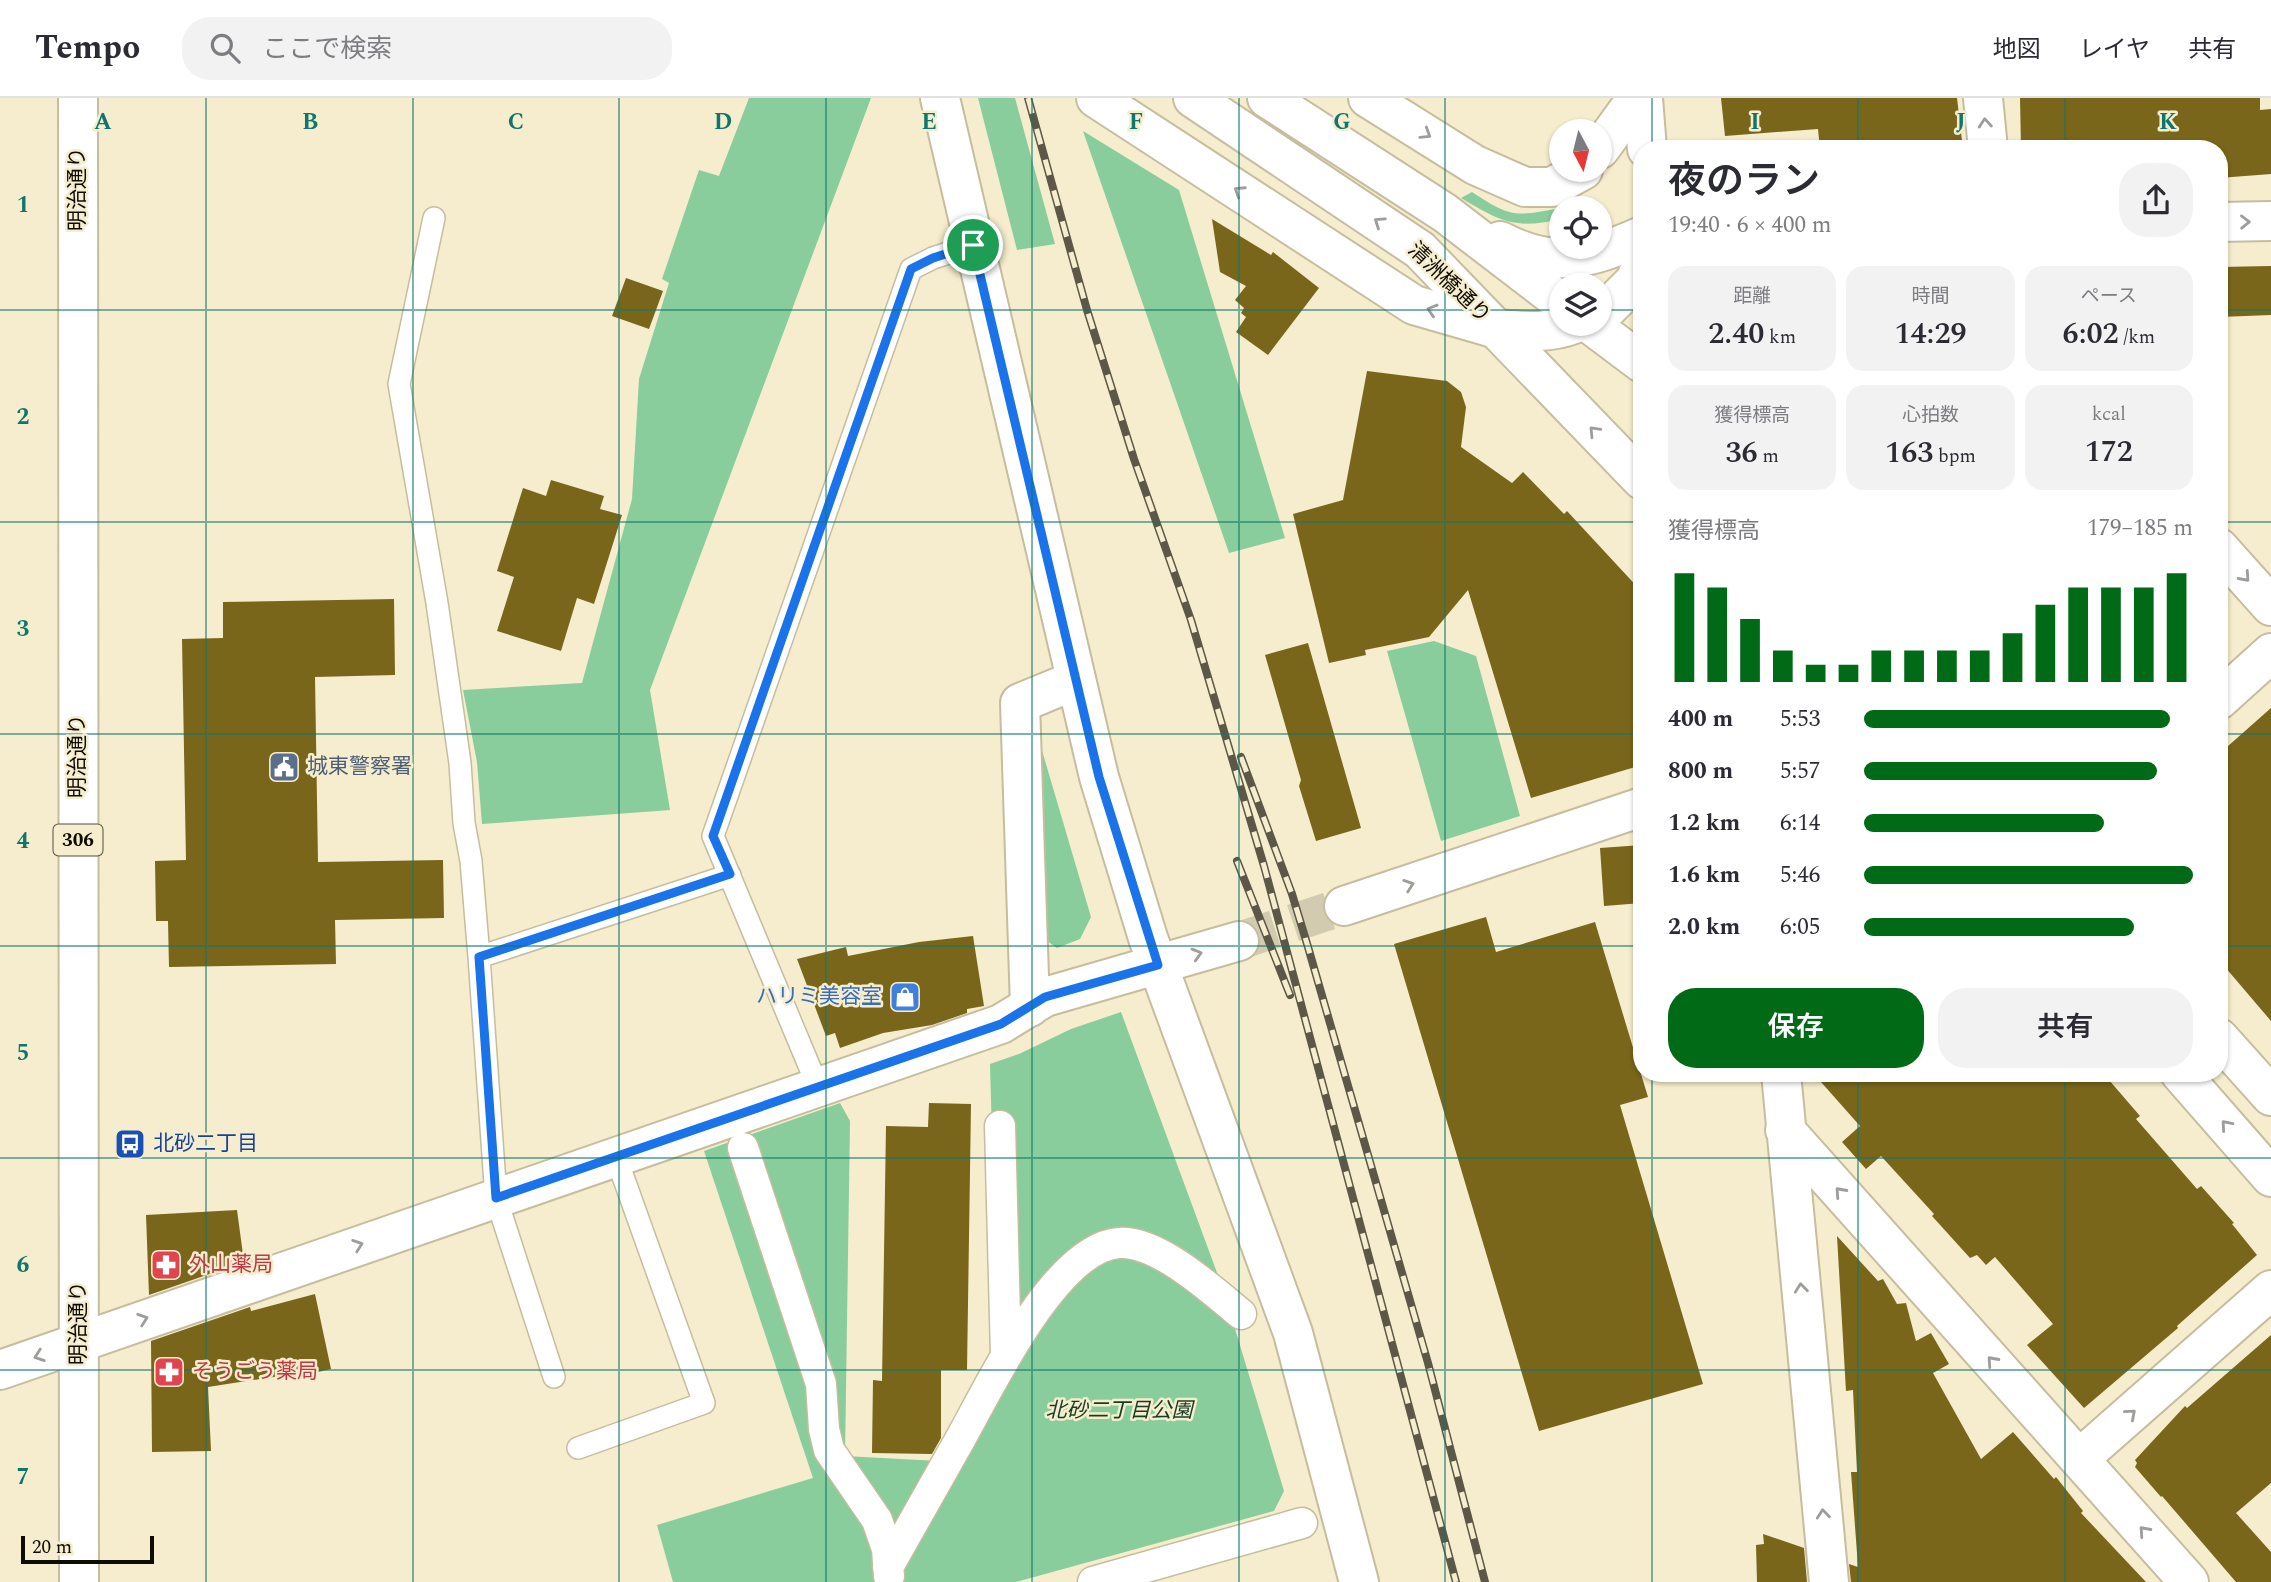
<!DOCTYPE html>
<html lang="ja">
<meta charset="utf-8">
<style>
body{margin:0;font-family:Spectral,"Noto Sans JP",serif;background:#f2f2f3;color:#2b2b33;height:100vh;display:flex;flex-direction:column;font-size:26px;white-space:nowrap}
*{box-sizing:border-box;margin:0}
p{font-size:23px;color:#7c7c81}
.icon{flex:none;width:38px;height:38px;fill:none;stroke:currentColor;stroke-width:2;stroke-linecap:round;stroke-linejoin:round}
.map{position:relative;flex:1;overflow:hidden}
.panel{position:absolute;left:1633px;top:42px;width:595px;height:942px;display:flex;flex-direction:column;background:#fff;border-radius:28px;box-shadow:0 2px 5px #0004}
.panel>*{flex:none}
.needle{width:46px;rotate:173deg}
.controls{position:absolute;left:1549px;top:21px;display:grid;gap:14px}
.controls a{display:grid;place-items:center;width:63px;height:63px;border-radius:50%;background:#fff;box-shadow:0 2px 5px #0004;font-size:35px}
.scale{position:absolute;left:21px;bottom:18px;width:133px;box-sizing:border-box;padding-left:7px;border:4px solid #0e0b03;border-top:0;font-size:19px;line-height:24px;white-space:nowrap;color:#0e0b03;-webkit-text-stroke:5px #f5edcd;paint-order:stroke}
.pin{position:absolute;display:grid;place-items:center;width:60px;height:60px;color:#fff;margin:-30px;border:4px solid #fff;border-radius:50%;box-shadow:0 2px 7px #0007}
.round{display:grid;place-items:center;flex:none;width:74px;height:74px;border-radius:28px;background:#f2f2f3}
.head{display:flex;align-items:center;justify-content:space-between;height:119px;padding:0 35px}
h1{font-size:38px;font-weight:600;line-height:52px}
.figures{display:grid;grid-template-columns:repeat(3,1fr);gap:10px;height:119px;padding:7px 35px}
.figures div{display:grid;align-content:center;border-radius:18px;background:#f2f2f3;text-align:center}
.figures b{font-size:30px;font-weight:600}
.figures small{font-size:19px;font-weight:400}
.figures p{font-size:19px}
.chart{height:196px;padding:14px 35px}
.chart p{display:flex;justify-content:space-between}
.chart svg{width:100%;height:126px;margin-top:7px;stroke:#006a17;stroke-width:6}
.action{display:flex;gap:14px;margin-top:auto;padding:14px 35px}
.action a{flex:1;height:80px;border-radius:28px;background:#006a17;color:#fff;font-size:28px;font-weight:600;line-height:80px;text-align:center}
.action a+a{background:#f2f2f3;color:#2b2b33}
ul{padding:0 35px;list-style:none;font-size:23px}
li{display:grid;grid-template-columns:112px 84px 1fr;align-items:center;height:52px}
li i{height:18px;border-radius:9px;background:#006a17}
header{display:flex;align-items:center;gap:42px;box-sizing:border-box;height:98px;padding:0 35px;background:#fff;border-bottom:2px solid #e1e1e2}
header strong{font-size:33px}
nav{display:flex;gap:38px;margin-inline-start:auto;font-size:24px}
.search{width:490px;height:63px;background:#f2f2f3;display:flex;align-items:center;gap:18px;box-sizing:border-box;padding:0 24px;border-radius:28px;color:#7c7c81;font-size:26px}
.map>svg:first-child{display:block}
.green{fill:#88cd9b}
.building{fill:#79661b}
.lines{fill:none;stroke-linecap:round;stroke-linejoin:round}
.minor-tunnel{stroke:#d2cbaf;stroke-width:38;stroke-dasharray:38 19;stroke-linecap:butt}
.service-casing{stroke:#c6bd9f;stroke-width:24}
.pedestrian-casing{stroke:#c6bd9f;stroke-width:33}
.minor-casing{stroke:#c6bd9f;stroke-width:42}
.tertiary-casing{stroke:#c6bd9f;stroke-width:42}
.secondary-casing{stroke:#c6bd9f;stroke-width:42}
.primary-casing{stroke:#c6bd9f;stroke-width:42}
.service{stroke:#fff;stroke-width:21}
.pedestrian{stroke:#fff;stroke-width:30}
.minor{stroke:#fff;stroke-width:38}
.tertiary{stroke:#fff;stroke-width:38}
.secondary{stroke:#fff;stroke-width:38}
.primary{stroke:#fff;stroke-width:38}
.rail-casing{stroke:#5c5747;stroke-width:8}
.rail{stroke:#f5edcd;stroke-width:5;stroke-dasharray:16;stroke-linecap:butt}
.oneway{stroke:#9f9d9a}
.route-casing{stroke:#fff;stroke-width:14}
.route{stroke:#1a73e8;stroke-width:9}
.grid{fill:none;stroke:#0f766e;stroke-width:2;stroke-opacity:0.55}
.labels{text-anchor:middle;dominant-baseline:central;stroke-width:5;stroke-linejoin:round;paint-order:stroke}
.shield{fill:#f5edcd;stroke:#534f40;stroke-width:2}
.shield-label{font-size:19px;font-weight:bold;fill:#0e0b03}
.street-label{font-size:21px;fill:#0e0b03;stroke:#f5edcd}
.service-label{font-size:21px;fill:#4e5e75;stroke:#f5edcd;text-anchor:start}
.shop-label{font-size:21px;fill:#366cbe;stroke:#f5edcd;text-anchor:end}
.transit-label{font-size:21px;fill:#164399;stroke:#f5edcd;text-anchor:start}
.health-label{font-size:21px;fill:#be3a42;stroke:#f5edcd;text-anchor:start}
.park-label{font-size:21px;font-style:italic;fill:#173b23;stroke:#f5edcd}
.grid-label{font-size:23px;text-anchor:middle;font-weight:bold;fill:#0f766e;stroke:#f5edcd;stroke-width:5;stroke-linejoin:round;paint-order:stroke}
</style>
<header>
<strong>Tempo</strong>
<div class="search"><svg class="icon" aria-label="search" viewBox="0 0 24 24"><circle cx="10" cy="10" r="6"/><path d="M15 15l6 6"/></svg>ここで検索</div>
<nav><a>地図</a><a>レイヤ</a><a>共有</a></nav>
</header>
<div class="map">
<svg width="2271" height="1484" viewBox="0 0 2271 1484">
<rect width="100%" height="100%" fill="#f5edcd"/>
<path class="green" d="M 749,0 L 871,0 L 650,592 L 670,712 L 482,726 L 477,664 L 463,592 L 582,585 L 632,401 L 639,281 L 669,185 L 662,181 L 699,72 L 719,78 Z
M 978,0 L 1015,0 L 1055,146 L 1017,152 Z
M 1083,33 L 1179,92 L 1285,440 L 1229,455 Z
M 1472,94 C 1513,121 1515,118 1561,110 L 1562,110 L 1561,121 C 1515,132 1500,123 1461,100 Z
M 1434,543 L 1476,558 L 1520,718 L 1441,743 L 1387,553 Z
M 1033,622 L 1091,819 L 1080,841 L 1057,850 L 1040,838 Z
M 1121,914 L 1223,1191 L 1284,1393 L 1274,1413 L 1016,1484 L 673,1484 L 657,1427 L 813,1380 L 704,1053 L 840,1005 L 850,1023 L 845,1358 L 938,1363 L 998,1253 L 990,966 L 1019,956 L 1071,931 Z"/>
<path class="building" d="M 1721,0 L 1957,0 L 1963,51 L 1820,51 L 1818,31 L 1725,38 Z
M 2020,0 L 2260,0 L 2260,12 L 2271,11 L 2271,76 L 2219,80 L 2219,51 L 2196,51 L 2196,46 L 2116,43 L 2116,51 L 2021,51 Z
M 1212,121 L 1271,157 L 1273,154 L 1319,190 L 1268,257 L 1236,234 L 1246,219 L 1241,215 L 1244,210 L 1235,202 L 1246,188 L 1220,174 Z
M 2271,168 L 2271,217 L 2219,219 L 2219,169 Z
M 626,180 L 663,193 L 649,231 L 612,218 Z
M 1367,273 L 1447,283 L 1461,294 L 1466,309 L 1461,349 L 1512,385 L 1523,374 L 1564,416 L 1567,413 L 1642,494 L 1642,667 L 1531,700 L 1468,492 L 1429,539 L 1365,552 L 1366,557 L 1329,565 L 1293,416 L 1343,402 Z
M 551,382 L 604,398 L 600,411 L 622,417 L 594,506 L 577,500 L 561,553 L 497,533 L 514,479 L 497,473 L 523,390 L 546,398 Z
M 394,501 L 395,577 L 315,579 L 318,764 L 443,762 L 444,820 L 335,822 L 336,866 L 169,869 L 168,823 L 156,823 L 155,763 L 186,762 L 182,541 L 223,540 L 223,504 Z
M 1308,545 L 1361,730 L 1316,743 L 1299,688 L 1301,682 L 1265,557 Z
M 2271,610 L 2271,923 L 2219,862 L 2219,656 Z
M 1642,747 L 1642,805 L 1604,808 L 1600,750 Z
M 1486,819 L 1496,854 L 1595,824 L 1648,999 L 1620,1007 L 1703,1286 L 1539,1333 L 1394,846 Z
M 973,838 L 984,908 L 967,911 L 967,915 L 932,927 L 883,935 L 840,950 L 835,935 L 826,938 L 797,861 L 846,849 L 848,858 L 919,844 Z
M 1813,975 L 2103,975 L 2140,1018 L 2136,1021 L 2197,1091 L 2201,1088 L 2234,1125 L 2232,1126 L 2257,1157 L 2177,1228 L 2178,1230 L 2084,1310 L 2027,1247 L 2053,1226 L 1995,1159 L 1986,1167 L 1977,1157 L 1970,1160 L 1932,1118 L 1934,1116 L 1881,1058 L 1866,1071 L 1842,1044 L 1860,1028 Z
M 929,1005 L 971,1006 L 967,1272 L 941,1272 L 941,1340 L 932,1356 L 872,1355 L 873,1282 L 882,1283 L 886,1028 L 928,1029 Z
M 237,1112 L 244,1164 L 149,1197 L 146,1117 Z
M 1837,1138 L 1878,1183 L 1883,1181 L 1897,1206 L 1906,1205 L 1916,1243 L 1931,1235 L 1949,1266 L 1933,1275 L 1981,1361 L 2013,1334 L 2054,1381 L 2056,1379 L 2083,1413 L 2081,1415 L 2146,1484 L 1851,1484 L 1849,1466 L 1858,1469 L 1851,1374 L 1857,1374 L 1853,1292 L 1846,1293 Z
M 315,1196 L 331,1271 L 287,1281 L 286,1277 L 208,1289 L 211,1353 L 152,1354 L 151,1243 L 250,1209 L 251,1213 Z
M 2271,1237 L 2271,1385 L 2236,1415 L 2271,1454 L 2271,1484 L 2236,1484 L 2162,1398 L 2161,1399 L 2135,1369 L 2137,1365 L 2135,1362 L 2185,1308 L 2187,1310 Z
M 1763,1436 L 1804,1450 L 1807,1484 L 1757,1484 L 1756,1447 L 1764,1446 Z"/>
<g class="lines">
<path class="minor-tunnel" d="M 1239,843 L 1344,808"/>
<g class="service-casing">
<path id="service" d="M 434,120 L 399,286 L 437,505 L 460,665 L 464,725 L 471,763 L 479,859 L 730,777
M 479,859 L 496,1100 L 554,1279
M 818,989 L 713,738 L 911,171 L 933,160 L 973,147
M 578,1350 L 704,1305 L 616,1059"/>
</g>
<g class="pedestrian-casing">
<path id="pedestrian" d="M 1000,1028 L 1006,1258
M 743,1050 L 821,1286 L 824,1331 L 829,1352 L 877,1422 L 887,1451 L 889,1478
M 888,1469 C 913,1425 937,1382 962,1338 C 990,1288 1056,1149 1119,1145 C 1157,1142 1212,1192 1241,1216
M 1093,1484 L 1302,1425"/>
</g>
<g class="minor-casing">
<path id="minor" d="M 1096,0 L 1414,207 L 1497,231
M 1368,0 L 1475,67 L 1525,89 L 1552,89 L 1583,72
M 1983,0 L 1988,51
M 1600,51 L 1637,0
M 2219,124 L 2271,123
M 2219,450 L 2271,508
M 2219,602 L 2271,555
M 1344,808 L 1642,709
M 1030,909 L 1020,605 L 1076,582
M 1781,975 L 1829,1484
M 1785,1032 L 2189,1484
M 0,1272 L 1001,926 L 1045,899 L 1239,843
M 2079,1361 L 2271,1192"/>
</g>
<g class="tertiary-casing">
<path id="tertiary" d="M 940,0 L 1099,679 L 1148,840 L 1293,1235 L 1359,1484
M 1643,0 L 1647,51
M 1600,215 L 1605,213 L 1635,183 L 1642,166
M 1497,231 C 1523,233 1549,236 1574,226"/>
</g>
<g class="secondary-casing">
<path id="secondary" d="M 1193,0 L 1420,152 L 1642,382
M 1267,0 L 1445,115 L 1561,204
M 1500,143 C 1555,171 1587,162 1642,138
M 1590,226 L 1642,265
M 2219,940 L 2271,998
M 2180,975 L 2271,1079"/>
</g>
<g class="primary-casing">
<path id="primary" d="M 78,0 L 79,1484"/>
</g>
<use href="#service" class="service"/>
<use href="#pedestrian" class="pedestrian"/>
<use href="#minor" class="minor"/>
<use href="#tertiary" class="tertiary"/>
<use href="#secondary" class="secondary"/>
<use href="#primary" class="primary"/>
<g class="rail-casing">
<path id="rail" d="M 1028,0 L 1087,212 L 1134,361 L 1191,522 L 1264,768 L 1456,1484
M 1241,659 L 1292,796 L 1308,849 L 1428,1265 L 1485,1484
M 1237,763 L 1290,897"/>
</g>
<use href="#rail" class="rail"/>
</g>
<defs><path id="oneway-chevron" d="M-2-3.5L2.5 0L-2 3.5" fill="none" stroke-width="1.6" stroke-linecap="round" stroke-linejoin="round" transform="scale(1.75)"/></defs>
<g class="oneway">
<use href="#oneway-chevron" transform="translate(1985 25) rotate(-95)"/>
<use href="#oneway-chevron" transform="translate(1426 36) rotate(32)"/>
<use href="#oneway-chevron" transform="translate(1239 93) rotate(-147)"/>
<use href="#oneway-chevron" transform="translate(1379 124) rotate(-146)"/>
<use href="#oneway-chevron" transform="translate(2245 124) rotate(-1)"/>
<use href="#oneway-chevron" transform="translate(1432 212) rotate(-163)"/>
<use href="#oneway-chevron" transform="translate(1594 333) rotate(-134)"/>
<use href="#oneway-chevron" transform="translate(2245 479) rotate(48)"/>
<use href="#oneway-chevron" transform="translate(1409 787) rotate(-19)"/>
<use href="#oneway-chevron" transform="translate(1197 856) rotate(-16)"/>
<use href="#oneway-chevron" transform="translate(2226 1027) rotate(-131)"/>
<use href="#oneway-chevron" transform="translate(1840 1094) rotate(-132)"/>
<use href="#oneway-chevron" transform="translate(358 1147) rotate(-19)"/>
<use href="#oneway-chevron" transform="translate(1801 1190) rotate(-96)"/>
<use href="#oneway-chevron" transform="translate(143 1221) rotate(-19)"/>
<use href="#oneway-chevron" transform="translate(39 1258) rotate(161)"/>
<use href="#oneway-chevron" transform="translate(1992 1263) rotate(-132)"/>
<use href="#oneway-chevron" transform="translate(2131 1316) rotate(-41)"/>
<use href="#oneway-chevron" transform="translate(1823 1416) rotate(-96)"/>
<use href="#oneway-chevron" transform="translate(2144 1433) rotate(-132)"/>
</g>
<g class="lines">
<g class="route-casing">
<path id="route" d="M 973,147 L 1099,679 L 1158,867 L 1045,899 L 1001,926 L 496,1100 L 479,859 L 730,776 L 713,738 L 911,171 L 933,160 Z"/>
</g>
<use href="#route" class="route"/>
</g>
<path class="grid" d="M 206,0 L 206,1484M 413,0 L 413,1484M 619,0 L 619,1484M 826,0 L 826,1484M 1032,0 L 1032,1484M 1239,0 L 1239,1484M 1445,0 L 1445,1484M 1652,0 L 1652,51M 1858,0 L 1858,51M 2065,0 L 2065,51M 0,212 L 1561,212M 1600,212 L 1642,212M 2219,212 L 2271,212M 0,424 L 1642,424M 2219,424 L 2271,424M 0,636 L 1642,636M 2219,636 L 2271,636M 0,848 L 1642,848M 2219,848 L 2271,848M 1652,975 L 1652,1484M 1858,975 L 1858,1484M 2065,975 L 2065,1484M 0,1060 L 2271,1060M 0,1272 L 2271,1272"/>
<defs>
<g id="civic-square" transform="scale(1.575)"><rect x="-9" y="-9" width="18" height="18" rx="4" fill="#5c6f8a" stroke="#f5edcd"/><path d="M-.6-6.5H3V-4.5H.6V-3L4-1V1h2V6H-6V1h2V-1L-.6-3ZM-1.2 2.5V6h2.4V2.5Z" fill="#fff"/></g>
<g id="shop-square" transform="scale(1.575)"><rect x="-9" y="-9" width="18" height="18" rx="4" fill="#3f7fe0" stroke="#f5edcd"/><path d="M-5-2.5h2.3a2.7 3.5 0 0 1 5.4 0H5L5.5 6h-11ZM-1.5-2.5h3a1.5 2.3 0 0 0-3 0Z" fill="#fff"/></g>
<g id="bus-square" transform="scale(1.575)"><rect x="-9" y="-9" width="18" height="18" rx="4" fill="#1a4fb4" stroke="#f5edcd"/><path d="M-5-6H5V4H4V6H2V4H-2V6H-4V4H-5ZM-3.5-4V0h7V-4ZM-3.5 1.2v1.5H-2V1.2ZM2 1.2v1.5H3.5V1.2Z" fill="#fff"/></g>
<g id="pharmacy-square" transform="scale(1.575)"><rect x="-9" y="-9" width="18" height="18" rx="4" fill="#e0444e" stroke="#f5edcd"/><path d="M-2-6h4v4h4v4h-4v4h-4v-4h-4v-4h4Z" fill="#fff"/></g>
</defs>
<g fill-rule="evenodd">
<use href="#civic-square" x="284" y="669"/>
<use href="#shop-square" x="905" y="899"/>
<use href="#bus-square" x="130" y="1046"/>
<use href="#pharmacy-square" x="166" y="1167"/>
<use href="#pharmacy-square" x="169" y="1274"/>
</g>
<g class="labels">
<rect class="shield" x="53.5" y="726.5" width="49" height="31" rx="5"/>
<g class="shield-label">
<text x="78" y="742">306</text>
</g>
<g class="street-label">
<text transform="translate(78 91) rotate(-90)">明治通り</text>
<text transform="translate(1449 185) rotate(44)">清洲橋通り</text>
<text transform="translate(78 658) rotate(-90)">明治通り</text>
<text transform="translate(79 1225) rotate(-90)">明治通り</text>
</g>
<g class="service-label">
<text x="307" y="669">城東警察署</text>
</g>
<g class="shop-label">
<text x="882" y="899">ハリミ美容室</text>
</g>
<g class="transit-label">
<text x="153" y="1046">北砂二丁目</text>
</g>
<g class="health-label">
<text x="189" y="1167">外山薬局</text>
<text x="192" y="1274">そうごう薬局</text>
</g>
<g class="park-label">
<text x="1119" y="1313">北砂二丁目公園</text>
</g>
</g>
<g class="grid-label">
<text x="103" y="31">A</text>
<text x="310" y="31">B</text>
<text x="516" y="31">C</text>
<text x="723" y="31">D</text>
<text x="929" y="31">E</text>
<text x="1136" y="31">F</text>
<text x="1342" y="31">G</text>
<text x="1755" y="31">I</text>
<text x="1961" y="31">J</text>
<text x="2168" y="31">K</text>
<text x="23" y="114">1</text>
<text x="23" y="326">2</text>
<text x="23" y="538">3</text>
<text x="23" y="750">4</text>
<text x="23" y="962">5</text>
<text x="23" y="1174">6</text>
<text x="23" y="1386">7</text>
</g>
</svg>
<div class="controls">
<a><svg class="needle" viewBox="-14 -14 28 28"><path d="M0-13l5 13h-10z" fill="#e53935"/><path d="M0 13l5-13h-10z" fill="#7c7c81"/></svg></a>
<a><svg class="icon" aria-label="locate" viewBox="0 0 24 24"><circle cx="12" cy="12" r="6"/><path d="M12 2v4M12 18v4M2 12h4M18 12h4"/></svg></a>
<a><svg class="icon" aria-label="layers" viewBox="0 0 24 24"><path d="M12 4l9 5-9 5-9-5zM3 14l9 5 9-5"/></svg></a>
</div>
<div class="scale">20 m</div>
<div class="pin" style="left:973px;top:147px;background:#1e9e55"><svg class="icon" aria-label="arrive" viewBox="0 0 24 24"><path d="M6 21V4h12l-3 4 3 4H6"/></svg></div>
<section class="panel">
<div class="head"><div><h1>夜のラン</h1><p>19:40 · 6 × 400 m</p></div><a class="round"><svg class="icon" aria-label="share" viewBox="0 0 24 24"><path d="M12 15V3M7 8l5-5 5 5M5 13v7h14v-7"/></svg></a></div>
<div class="figures">
<div><p>距離</p><b>2.40<small> km</small></b></div>
<div><p>時間</p><b>14:29</b></div>
<div><p>ペース</p><b>6:02<small> /km</small></b></div>
</div>
<div class="figures">
<div><p>獲得標高</p><b>36<small> m</small></b></div>
<div><p>心拍数</p><b>163<small> bpm</small></b></div>
<div><p>kcal</p><b>172</b></div>
</div>
<div class="chart"><p><span>獲得標高</span>179–185 m</p>
<svg viewBox="0 0 160 44" preserveAspectRatio="none"><path d="M5 44V6M15 44V11M25 44V22M35 44V33M45 44V38M55 44V38M65 44V33M75 44V33M85 44V33M95 44V33M105 44V27M115 44V17M125 44V11M135 44V11M145 44V11M155 44V6"/></svg>
</div>
<ul>
<li><b>400 m</b>5:53<i style="width:93%"></i></li>
<li><b>800 m</b>5:57<i style="width:89%"></i></li>
<li><b>1.2 km</b>6:14<i style="width:73%"></i></li>
<li><b>1.6 km</b>5:46<i style="width:100%"></i></li>
<li><b>2.0 km</b>6:05<i style="width:82%"></i></li>
</ul>
<div class="action"><a>保存</a><a>共有</a></div>
</section>
</div>
